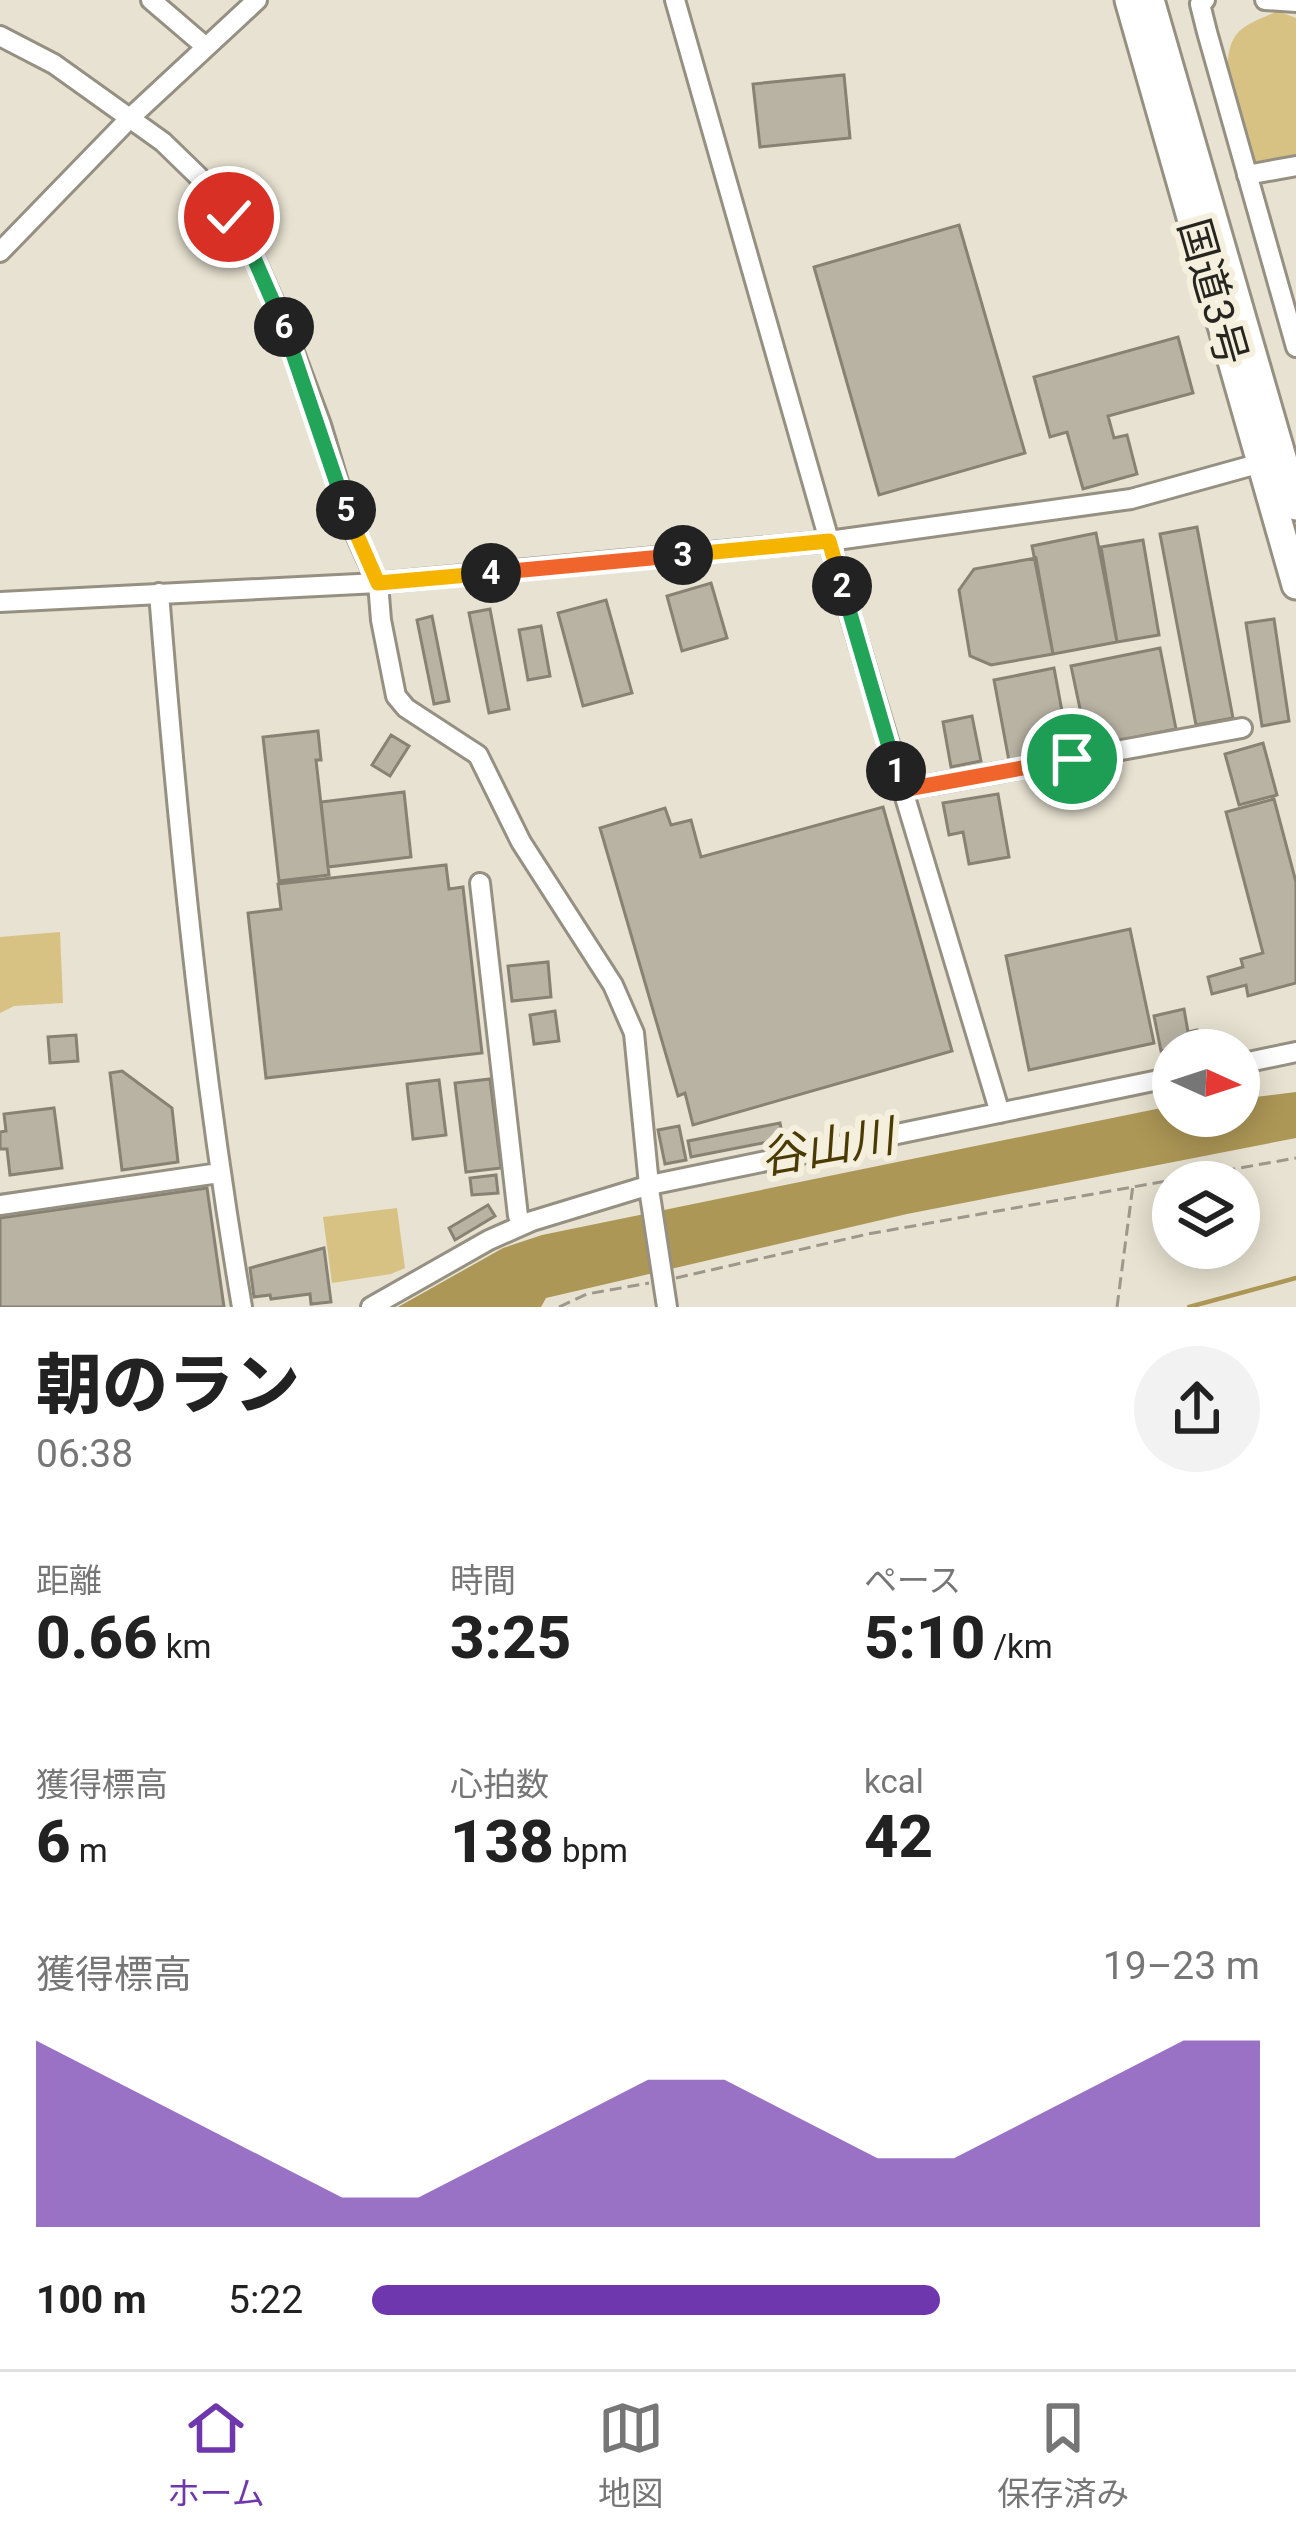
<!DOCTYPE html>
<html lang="ja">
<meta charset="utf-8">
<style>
body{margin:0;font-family:Roboto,"Noto Sans JP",sans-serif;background:#f2f2f2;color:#222;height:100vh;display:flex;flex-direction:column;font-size:45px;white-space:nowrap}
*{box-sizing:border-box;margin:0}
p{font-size:39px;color:#767676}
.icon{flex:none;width:66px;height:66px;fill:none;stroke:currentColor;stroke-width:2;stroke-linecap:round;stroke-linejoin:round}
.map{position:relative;height:1307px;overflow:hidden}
.sheet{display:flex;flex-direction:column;background:#fff;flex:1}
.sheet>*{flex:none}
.needle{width:78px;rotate:93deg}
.tools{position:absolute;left:1152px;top:1029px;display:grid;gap:24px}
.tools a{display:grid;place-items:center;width:108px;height:108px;border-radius:50%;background:#fff;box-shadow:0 6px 30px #0003;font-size:60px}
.pin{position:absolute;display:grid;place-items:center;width:102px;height:102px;color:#fff;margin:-51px;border:6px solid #fff;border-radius:50%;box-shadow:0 3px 12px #0007}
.km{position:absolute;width:60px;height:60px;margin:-30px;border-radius:50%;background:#222;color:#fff;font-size:33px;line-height:60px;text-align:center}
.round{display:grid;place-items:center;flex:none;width:126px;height:126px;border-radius:63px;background:#f2f2f2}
.overview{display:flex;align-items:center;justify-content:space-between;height:204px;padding:0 36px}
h1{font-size:66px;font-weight:800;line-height:90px}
.metrics{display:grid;grid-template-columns:repeat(3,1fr);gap:18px;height:204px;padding:12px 36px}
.metrics div{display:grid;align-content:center}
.metrics b{font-size:60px;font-weight:800}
.metrics small{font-size:33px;font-weight:400}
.metrics p{font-size:33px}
.chart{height:336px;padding:24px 36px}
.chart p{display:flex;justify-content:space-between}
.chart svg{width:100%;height:216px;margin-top:12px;fill:#6e37ad;opacity:.7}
ul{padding:0 36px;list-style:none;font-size:39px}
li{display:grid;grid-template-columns:192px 144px 1fr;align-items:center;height:90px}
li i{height:30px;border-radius:15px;background:#6e37ad}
.menu{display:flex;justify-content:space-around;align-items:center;height:168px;border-top:3px solid #e0e0e0;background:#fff;font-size:33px;color:#767676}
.menu a{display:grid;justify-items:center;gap:6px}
.menu .on{color:#6e37ad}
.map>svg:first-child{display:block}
.green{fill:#d8c283}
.water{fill:#ad9756}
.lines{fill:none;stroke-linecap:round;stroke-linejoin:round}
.stream{stroke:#ad9756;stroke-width:4.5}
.building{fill:#b8b3a3;stroke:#878273;stroke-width:3}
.minor-casing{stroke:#959081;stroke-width:24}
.highway-casing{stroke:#959081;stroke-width:33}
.path{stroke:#9c988b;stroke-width:3;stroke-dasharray:12 6;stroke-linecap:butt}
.minor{stroke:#fff;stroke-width:18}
.highway{stroke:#fff;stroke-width:27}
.split-1-casing{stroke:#fff;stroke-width:24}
.split-2-casing{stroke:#fff;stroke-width:24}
.split-3-casing{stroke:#fff;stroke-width:24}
.split-4-casing{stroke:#fff;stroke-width:24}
.split-5-casing{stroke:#fff;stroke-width:24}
.split-6-casing{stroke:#fff;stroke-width:24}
.split-7-casing{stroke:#fff;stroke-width:24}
.split-1{stroke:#f0652b;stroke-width:15}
.split-2{stroke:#22a559;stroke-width:15}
.split-3{stroke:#f5b400;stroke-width:15}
.split-4{stroke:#f0652b;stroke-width:15}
.split-5{stroke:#f5b400;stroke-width:15}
.split-6{stroke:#22a559;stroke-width:15}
.split-7{stroke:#22a559;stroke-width:15}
.labels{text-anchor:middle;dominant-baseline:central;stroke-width:12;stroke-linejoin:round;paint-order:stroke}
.street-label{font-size:42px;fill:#27251f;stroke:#f5efde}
.water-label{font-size:45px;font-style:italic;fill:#4a3a03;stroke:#f5efde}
</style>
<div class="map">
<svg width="1296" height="1307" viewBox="0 0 1296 1307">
<rect width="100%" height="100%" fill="#e7e2d1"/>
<path class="green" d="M 1277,11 L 1296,18 L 1296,155 L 1252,164 C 1242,131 1214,65 1236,35 C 1245,23 1264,18 1277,11 Z
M 60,932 L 63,1003 L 14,1006 L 0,1013 L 0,937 Z
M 397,1208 L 405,1268 L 391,1274 L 332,1283 L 323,1217 Z"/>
<path class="water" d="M 1296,1092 L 1296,1138 L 907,1214 L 546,1298 L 541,1307 L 398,1307 L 503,1248 L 542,1235 L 1166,1107 L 1173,1106 L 1173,1116 L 1239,1116 L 1239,1099 Z"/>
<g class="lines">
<path class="stream" d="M 1189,1307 L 1296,1278"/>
</g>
<path class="building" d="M 844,75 L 850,138 L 760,147 L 753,84 Z
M 959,225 L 1025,453 L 879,495 L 814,267 Z
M 1178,337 L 1193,393 L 1108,416 L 1114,438 L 1127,435 L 1137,474 L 1083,489 L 1067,432 L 1050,437 L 1034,377 Z
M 1197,527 L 1233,718 L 1196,725 L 1160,534 Z
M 1096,533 L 1117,642 L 1053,654 L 1032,546 Z
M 1143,540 L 1159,635 L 1117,642 L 1101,547 Z
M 1036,558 L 1053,654 L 991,665 L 970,656 L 959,590 L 974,569 Z
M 711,583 L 727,638 L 682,651 L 667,596 Z
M 606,600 L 632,693 L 583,706 L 558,613 Z
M 490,609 L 509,709 L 489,713 L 469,613 Z
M 432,616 L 449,701 L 434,704 L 417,620 Z
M 1274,619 L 1289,721 L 1262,726 L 1246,623 Z
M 541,626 L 550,676 L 528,680 L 519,630 Z
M 1160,648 L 1176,729 L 1088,747 L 1071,666 Z
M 1054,668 L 1069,749 L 1009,761 L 994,680 Z
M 972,716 L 981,761 L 951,767 L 943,722 Z
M 318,731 L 321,760 L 316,760 L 329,875 L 279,881 L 263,737 Z
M 391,735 L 409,746 L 390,776 L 372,765 Z
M 1263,743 L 1277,795 L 1239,805 L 1225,754 Z
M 404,792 L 411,857 L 328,867 L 321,802 Z
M 998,794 L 1009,857 L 969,864 L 963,832 L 949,835 L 943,803 Z
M 1274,799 L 1296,882 L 1296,983 L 1248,996 L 1246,985 L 1212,994 L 1208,977 L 1243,967 L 1241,959 L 1263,953 L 1226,812 Z
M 883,807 L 952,1051 L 693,1125 L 685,1093 L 678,1096 L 600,828 L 665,808 L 671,825 L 691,820 L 701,857 Z
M 446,865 L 449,889 L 463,887 L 482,1053 L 266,1078 L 248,913 L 281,909 L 278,884 Z
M 1130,929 L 1154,1043 L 1029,1070 L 1006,956 Z
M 548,962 L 551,997 L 512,1001 L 508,966 Z
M 1184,1009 L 1188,1032 L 1197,1030 L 1200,1043 L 1161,1051 L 1154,1016 Z
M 555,1011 L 559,1041 L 534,1044 L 530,1015 Z
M 76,1035 L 78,1061 L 50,1063 L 48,1037 Z
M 122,1071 L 172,1108 L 178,1162 L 122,1170 L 110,1073 Z
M 490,1079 L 501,1168 L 466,1172 L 455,1083 Z
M 439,1080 L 446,1135 L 413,1139 L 407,1084 Z
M 54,1108 L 62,1168 L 10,1175 L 7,1149 L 0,1149 L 0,1132 L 6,1131 L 4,1114 Z
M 780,1123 L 783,1139 L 691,1157 L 688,1141 Z
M 679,1126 L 686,1160 L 665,1164 L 658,1130 Z
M 496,1175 L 498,1193 L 472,1195 L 470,1178 Z
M 207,1188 L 224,1307 L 0,1307 L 0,1218 Z
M 488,1205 L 495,1216 L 455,1240 L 449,1228 Z
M 324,1248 L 331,1302 L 311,1304 L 310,1294 L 271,1299 L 270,1295 L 254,1297 L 250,1268 Z"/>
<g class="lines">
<g class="minor-casing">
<path id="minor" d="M 151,0 L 206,47
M 675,0 L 852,621 L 1000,1113
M 1205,0 L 1200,4 L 1207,32 L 1296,347
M 1265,0 L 1296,2
M 0,36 L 54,64 L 163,142 L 198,176 L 250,249 L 283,323 L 321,425 L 349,519 L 378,583 L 381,620 L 396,696 L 406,708 L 478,755 L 521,842 L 613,985 L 634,1033 L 650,1195 L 667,1307
M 1247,175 L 1296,166
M 0,252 L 131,117 L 257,0
M 159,593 C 178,832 202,1071 242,1307
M 0,602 L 378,583 L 829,541 L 1131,499 L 1261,463
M 902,790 L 1242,728
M 480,883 L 518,1216
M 1239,1064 L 1296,1052
M 0,1205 L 219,1173
M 371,1307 L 489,1240 L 532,1221 L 650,1185 L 1173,1077"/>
</g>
<g class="highway-casing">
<path id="highway" d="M 1129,0 L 1296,585
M 1150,0 L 1296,506"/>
</g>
<path class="path" d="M 676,1278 L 868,1234 L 1296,1158
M 559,1307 L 587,1294 L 649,1283
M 1117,1307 L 1133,1185"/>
<use href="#minor" class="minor"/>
<use href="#highway" class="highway"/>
</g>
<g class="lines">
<g class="split-1-casing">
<path id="split-1" d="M 896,771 L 902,790 L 1072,759"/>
</g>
<g class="split-2-casing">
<path id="split-2" d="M 842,586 L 896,771"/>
</g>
<g class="split-3-casing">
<path id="split-3" d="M 683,555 L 829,541 L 842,586"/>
</g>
<g class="split-4-casing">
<path id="split-4" d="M 491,573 L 683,555"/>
</g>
<g class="split-5-casing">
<path id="split-5" d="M 346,510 L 378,583 L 491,573"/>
</g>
<g class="split-6-casing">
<path id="split-6" d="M 284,327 L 346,510"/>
</g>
<g class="split-7-casing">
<path id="split-7" d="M 229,217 L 250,249 L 284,327"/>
</g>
<use href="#split-1" class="split-1"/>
<use href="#split-2" class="split-2"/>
<use href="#split-3" class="split-3"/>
<use href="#split-4" class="split-4"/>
<use href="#split-5" class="split-5"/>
<use href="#split-6" class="split-6"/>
<use href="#split-7" class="split-7"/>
</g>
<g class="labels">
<g class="street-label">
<text transform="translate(1213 292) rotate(74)">国道3号</text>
</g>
<g class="water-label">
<text transform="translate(827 1147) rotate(-10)">谷山川</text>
</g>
</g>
</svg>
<div class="tools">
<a><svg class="needle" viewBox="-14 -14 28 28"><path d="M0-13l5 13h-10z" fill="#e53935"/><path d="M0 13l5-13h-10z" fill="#767676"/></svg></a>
<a><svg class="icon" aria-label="layers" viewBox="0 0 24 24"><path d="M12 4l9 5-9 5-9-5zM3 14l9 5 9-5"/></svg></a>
</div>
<div class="pin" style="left:1072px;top:759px;background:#1e9e55"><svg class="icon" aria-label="arrive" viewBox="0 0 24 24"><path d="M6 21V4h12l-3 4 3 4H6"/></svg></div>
<div class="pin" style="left:229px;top:217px;background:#d93025"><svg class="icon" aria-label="check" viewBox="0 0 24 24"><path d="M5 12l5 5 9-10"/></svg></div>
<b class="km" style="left:896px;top:771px">1</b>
<b class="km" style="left:842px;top:586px">2</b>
<b class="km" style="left:683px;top:555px">3</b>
<b class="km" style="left:491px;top:573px">4</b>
<b class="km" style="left:346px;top:510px">5</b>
<b class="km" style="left:284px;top:327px">6</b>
</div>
<section class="sheet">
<div class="overview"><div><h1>朝のラン</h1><p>06:38</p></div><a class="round"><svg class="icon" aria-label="share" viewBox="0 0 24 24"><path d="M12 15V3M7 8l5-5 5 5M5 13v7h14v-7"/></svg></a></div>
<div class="metrics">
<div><p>距離</p><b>0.66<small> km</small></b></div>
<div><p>時間</p><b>3:25</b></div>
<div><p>ペース</p><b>5:10<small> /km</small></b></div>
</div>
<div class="metrics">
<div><p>獲得標高</p><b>6<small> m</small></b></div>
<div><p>心拍数</p><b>138<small> bpm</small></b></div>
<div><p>kcal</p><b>42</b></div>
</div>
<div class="chart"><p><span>獲得標高</span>19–23 m</p>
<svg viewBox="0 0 160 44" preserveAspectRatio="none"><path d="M0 44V6L10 14L20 22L30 30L40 38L50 38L60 30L70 22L80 14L90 14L100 22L110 30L120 30L130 22L140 14L150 6L160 6V44z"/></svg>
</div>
<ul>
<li><b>100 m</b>5:22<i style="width:64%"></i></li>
</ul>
</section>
<nav class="menu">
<a class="on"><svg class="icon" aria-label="home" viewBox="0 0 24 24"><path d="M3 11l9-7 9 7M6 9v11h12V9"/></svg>ホーム</a>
<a><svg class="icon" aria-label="map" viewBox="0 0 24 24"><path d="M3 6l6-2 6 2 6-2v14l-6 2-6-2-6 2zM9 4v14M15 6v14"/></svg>地図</a>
<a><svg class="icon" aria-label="saved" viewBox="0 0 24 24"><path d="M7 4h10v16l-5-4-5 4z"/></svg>保存済み</a>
</nav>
